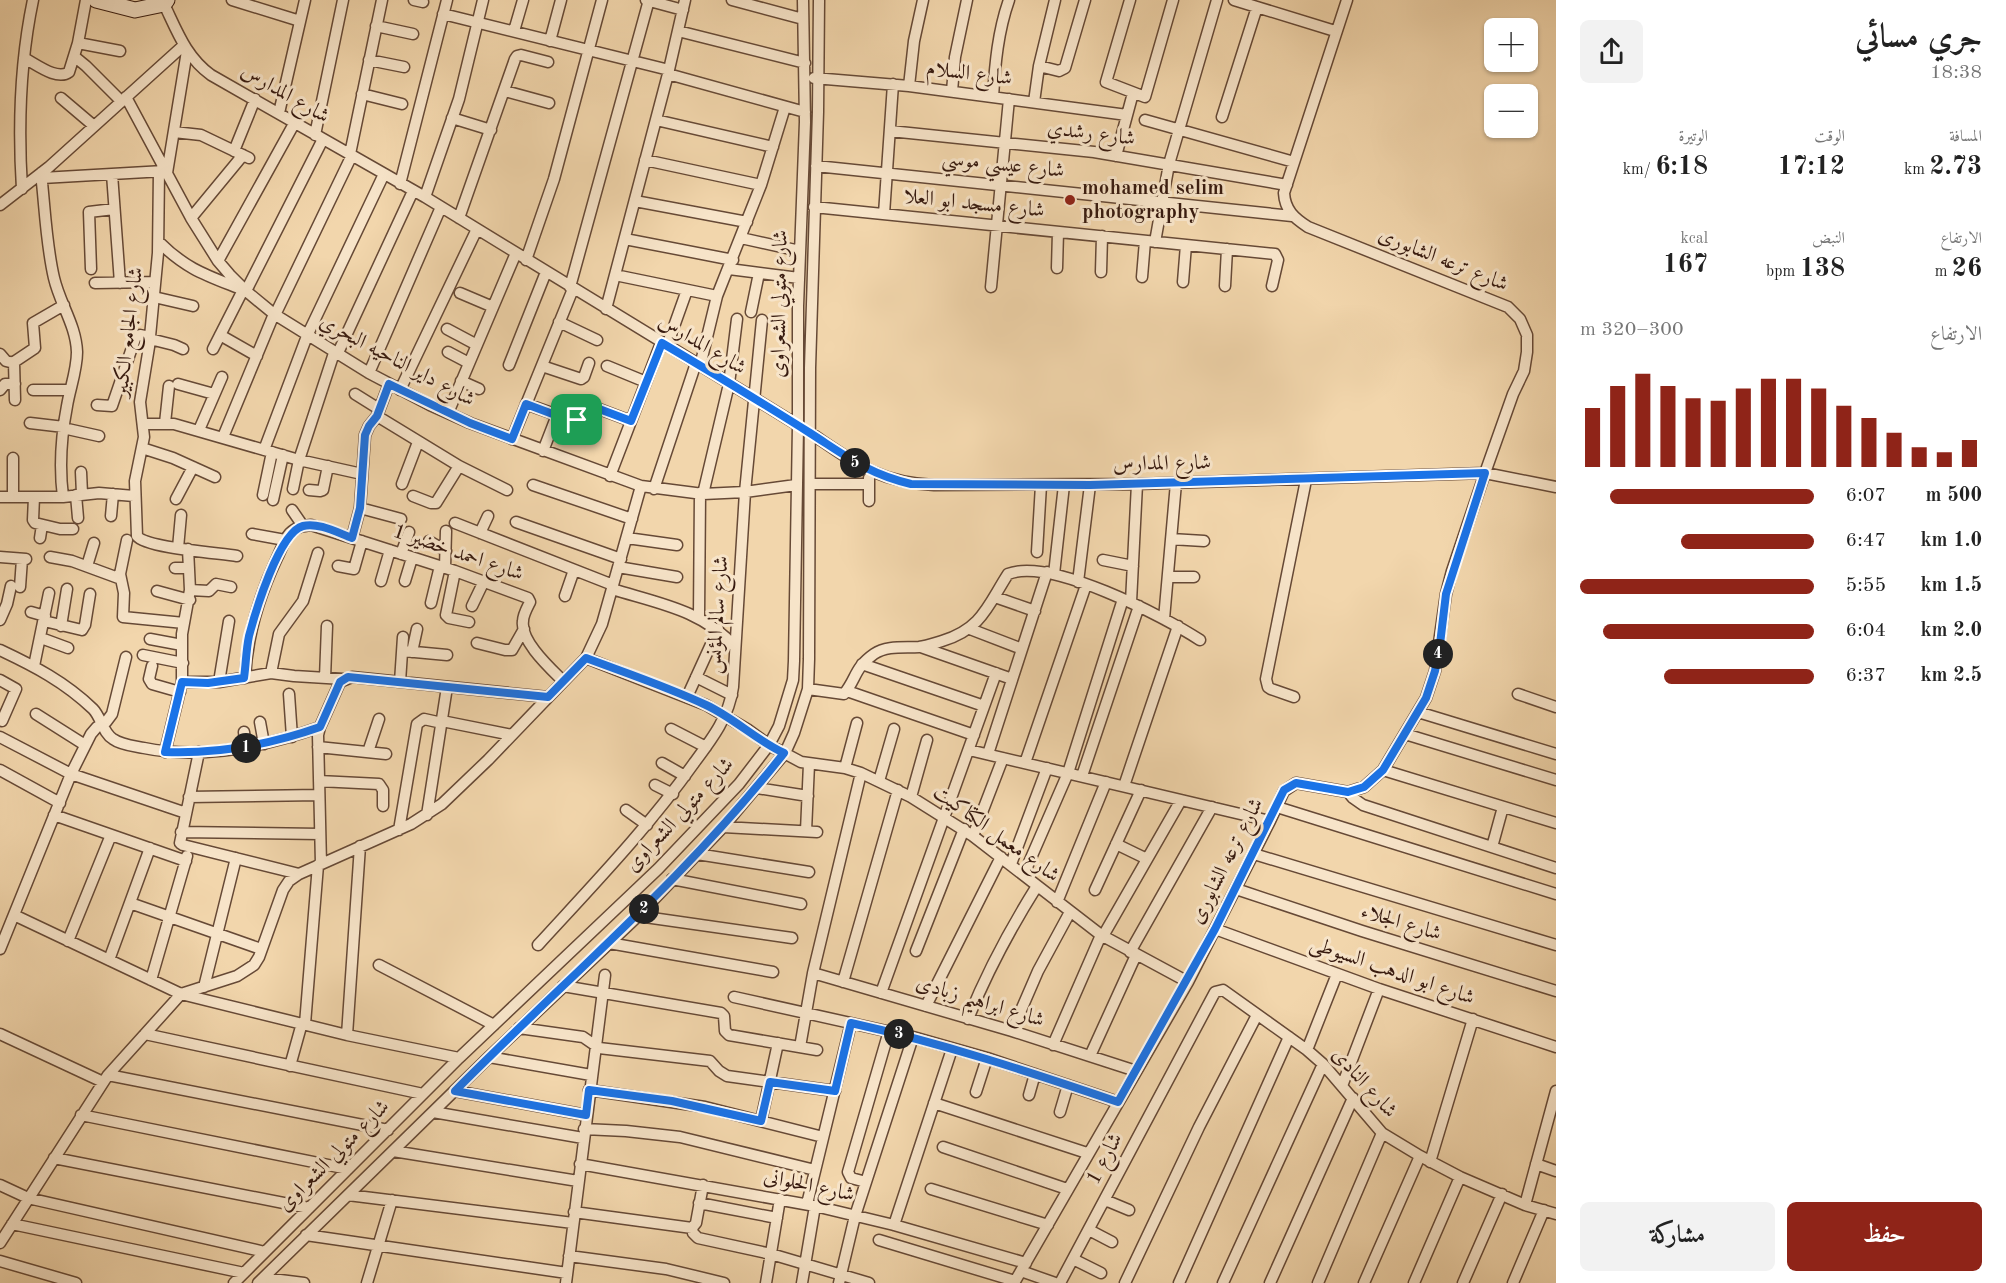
<!DOCTYPE html>
<html lang="ar">
<meta charset="utf-8">
<style>
body{margin:0;font-family:"Old Standard TT",Amiri,serif;background:#f2f2f2;color:#222;direction:rtl;height:100vh;display:flex;flex-direction:column;font-size:22px;white-space:nowrap}
*{box-sizing:border-box;margin:0}
p{font-size:20px;color:#767676}
.icon{flex:none;width:33px;height:33px;fill:none;stroke:currentColor;stroke-width:2;stroke-linecap:round;stroke-linejoin:round}
.map{position:relative;flex:1;overflow:hidden;direction:ltr}
.panel{display:flex;flex-direction:column;background:#fff;width:450px}
.panel>*{flex:none}
.buttons{position:absolute;left:1484px;top:18px;display:grid;gap:12px}
.buttons a{display:grid;place-items:center;width:54px;height:54px;border-radius:9px;background:#fff;box-shadow:0 2px 4px #0004;font-size:30px}
.pin{position:absolute;display:grid;place-items:center;width:51px;height:51px;color:#fff;margin:-26px;border-radius:12px;box-shadow:0 3px 9px #0006}
.km{position:absolute;width:30px;height:30px;margin:-15px;border-radius:50%;background:#222;color:#fff;font-size:16px;line-height:30px;text-align:center}
.round{display:grid;place-items:center;flex:none;width:63px;height:63px;border-radius:9px;background:#f2f2f2}
.summary{display:flex;align-items:center;justify-content:space-between;height:102px;padding:0 24px}
h1{font-size:33px;font-weight:600;line-height:45px}
.metrics{display:grid;grid-template-columns:repeat(3,1fr);gap:9px;height:102px;padding:6px 24px}
.metrics div{display:grid;align-content:center}
.metrics b{font-size:26px;font-weight:600}
.metrics small{font-size:16px;font-weight:400}
.metrics p{font-size:16px}
.chart{height:168px;padding:12px 24px}
.chart p{display:flex;justify-content:space-between}
.chart svg{width:100%;height:108px;margin-top:6px;stroke:#8f2418;stroke-width:6}
.cta{display:flex;gap:12px;margin-top:auto;padding:12px 24px}
.cta a{flex:1;height:69px;border-radius:9px;background:#8f2418;color:#fff;font-size:24px;font-weight:600;line-height:69px;text-align:center}
.cta a+a{background:#f2f2f2;color:#222}
ul{padding:0 24px;list-style:none;font-size:20px}
li{display:grid;grid-template-columns:96px 72px 1fr;align-items:center;height:45px}
li i{height:15px;border-radius:8px;background:#8f2418}
main{display:flex;flex:1;min-height:0}
.map>svg:first-child{display:block}
.lines{fill:none;stroke-linecap:round;stroke-linejoin:round}
.minor-casing{stroke:#664936;stroke-width:13}
.secondary-casing{stroke:#371a0f;stroke-width:17}
.minor{stroke:#f7e4c9;stroke-width:10}
.secondary{stroke:#f7e4c9;stroke-width:15}
.route-casing{stroke:#fff;stroke-width:12}
.route{stroke:#1a73e8;stroke-width:8}
.poi-dot{fill:#8f2418;stroke:#f7e4c9;stroke-width:2}
.labels{text-anchor:middle;dominant-baseline:central;stroke-width:6;stroke-linejoin:round;paint-order:stroke}
.street-label{font-size:21px;fill:#371a0f;stroke:#f7e4c9}
.poi-label{font-size:21px;font-weight:bold;fill:#371a0f;stroke:#f7e4c9;text-anchor:start}
</style>
<main>
<section class="panel">
<div class="summary"><div><h1>جري مسائي</h1><p>18:38</p></div><a class="round"><svg class="icon" aria-label="share" viewBox="0 0 24 24"><path d="M12 15V3M7 8l5-5 5 5M5 13v7h14v-7"/></svg></a></div>
<div class="metrics">
<div><p>المسافة</p><b>2.73<small> km</small></b></div>
<div><p>الوقت</p><b>17:12</b></div>
<div><p>الوتيرة</p><b>6:18<small> /km</small></b></div>
</div>
<div class="metrics">
<div><p>الارتفاع</p><b>26<small> m</small></b></div>
<div><p>النبض</p><b>138<small> bpm</small></b></div>
<div><p>kcal</p><b>167</b></div>
</div>
<div class="chart"><p><span>الارتفاع</span>300–320 m</p>
<svg viewBox="0 0 160 44" preserveAspectRatio="none"><path d="M5 44V20M15 44V11M25 44V6M35 44V11M45 44V16M55 44V17M65 44V12M75 44V8M85 44V8M95 44V12M105 44V19M115 44V24M125 44V30M135 44V36M145 44V38M155 44V33"/></svg>
</div>
<ul>
<li><b>500 m</b>6:07<i style="width:87%"></i></li>
<li><b>1.0 km</b>6:47<i style="width:57%"></i></li>
<li><b>1.5 km</b>5:55<i style="width:100%"></i></li>
<li><b>2.0 km</b>6:04<i style="width:90%"></i></li>
<li><b>2.5 km</b>6:37<i style="width:64%"></i></li>
</ul>
<div class="cta"><a>حفظ</a><a>مشاركة</a></div>
</section>
<div class="map">
<svg width="1556" height="1283" viewBox="0 0 1556 1283">
<rect width="100%" height="100%" fill="#f2d6ac"/>
<filter id="stains"><feTurbulence type="fractalNoise" baseFrequency=".00333" numOctaves="4"/><feColorMatrix values="0 0 0 0 .2 0 0 0 0 .09 0 0 0 0 .02 0 0 0 .5 -.17"/></filter>
<radialGradient id="worn" r=".72"><stop offset=".6" stop-color="#630" stop-opacity="0"/><stop offset="1" stop-color="#630" stop-opacity=".3"/></radialGradient>
<g class="lines">
<g class="minor-casing">
<path id="minor" d="M 232,0 L 300,21
M 414,0 L 423,2
M 646,0 L 683,10
M 732,0 L 803,19
M 1130,0 L 1106,82 L 1145,97 L 1173,0
M 1234,0 L 1335,31
M 164,4 C 177,31 186,57 211,75 L 425,197 L 809,432 C 855,463 877,482 934,485 L 1137,484 L 1485,473 L 1556,487
M 443,14 L 669,70
M 376,26 L 413,34
M 514,31 L 523,0
M 678,31 L 805,63
M 550,41 L 561,0
M 78,43 L 120,51
M 75,57 L 86,66 L 121,101
M 24,58 C 36,64 57,81 69,72 L 78,43 L 86,0
M 369,60 L 404,67
M 1039,66 L 1059,71 L 1065,68 L 1085,0
M 668,74 L 805,112
M 814,78 L 909,86 L 1127,115
M 909,86 L 914,41 L 923,0
M 505,91 L 549,103
M 952,91 L 955,57 L 967,0
M 362,94 L 402,104
M 126,97 L 191,218 L 218,261 L 230,275 L 246,291 L 274,314 L 369,373 L 430,405 L 470,423 L 641,486 L 703,494 L 745,492 L 796,485
M 993,97 C 995,64 998,31 1009,0
M 61,98 L 94,126
M 1034,102 L 1039,66 L 1055,0
M 279,113 L 305,0
M 1222,117 L 1257,7
M 452,118 L 491,130
M 656,120 L 773,147
M 1145,120 L 1294,162
M 890,131 L 1094,152 L 1287,185
M 174,132 L 201,135 L 249,158
M 315,135 L 343,0
M 234,151 L 255,99
M 350,154 L 382,0
M 1116,156 L 1133,93
M 645,160 L 761,185
M 816,166 L 1292,216
M 159,171 L 158,253 L 149,347 L 140,402 L 144,437 L 135,481 L 137,536 C 146,548 219,553 237,556
M 41,173 C 45,208 46,244 54,278 C 60,304 76,325 77,352 C 77,370 70,388 67,406 C 61,437 59,466 63,497
M 167,173 L 187,51
M 112,174 L 120,283
M 42,178 L 164,171
M 400,184 L 447,0
M 22,189 C 18,126 20,62 33,0
M 425,197 L 459,99 L 483,0
M 635,201 L 747,222
M 0,205 L 49,167 L 184,45
M 814,207 L 1275,254 L 1278,260 L 1272,286
M 884,214 L 893,84
M 191,218 L 243,155
M 459,218 L 515,59 L 517,56 L 521,55 L 548,62
M 741,238 L 800,251
M 625,239 L 733,260
M 159,242 C 188,271 209,276 246,291 L 323,139
M 1155,242 L 1169,164 L 1217,0
M 526,260 L 554,179 L 602,0
M 218,261 L 295,122
M 1057,268 L 1058,232
M 91,269 L 89,212 L 114,209
M 729,269 L 799,278
M 1101,272 L 1102,236
M 615,275 L 717,296
M 1142,277 L 1145,241
M 1183,282 L 1186,245
M 95,283 L 155,282
M 1225,286 L 1227,249
M 570,287 L 649,0
M 991,287 L 1009,99
M 460,293 L 493,307
M 154,297 L 193,306
M 606,309 L 668,74 L 685,0
M 751,312 L 759,273
M 275,315 L 352,155
M 559,322 L 597,340
M 447,329 L 477,345
M 220,335 L 257,356
M 150,339 L 174,345 L 183,349
M 667,346 L 687,290
M 213,349 L 243,290
M 448,352 L 469,363
M 0,354 L 6,361 L 14,363
M 337,355 L 413,191
M 509,365 L 546,272
M 542,366 L 581,379 L 584,377 L 589,363
M 607,366 L 646,382
M 700,366 L 717,296 L 761,185 L 785,107
M 369,373 L 441,207
M 461,381 L 479,389
M 178,384 L 214,394
M 0,390 L 5,384 L 15,384
M 33,390 L 70,390
M 400,390 L 477,229
M 355,394 L 379,409
M 15,400 L 14,362 L 35,348 L 33,323 L 64,305
M 526,404 L 574,421 L 577,420 L 582,407 L 586,404 L 631,421
M 97,405 L 112,406 L 136,336 L 140,335 L 150,337
M 448,413 L 516,253
M 377,416 L 459,466 L 507,490
M 30,423 L 64,427
M 165,423 L 169,386
M 144,424 L 174,424 L 299,460 L 362,474
M 63,428 L 99,436
M 199,430 L 222,377
M 223,437 L 274,314
M 512,439 L 573,289
M 142,448 L 173,458 L 215,477
M 264,450 L 307,336 L 384,174
M 543,451 L 557,415
M 13,458 L 13,497
M 81,472 L 82,494
M 610,476 L 661,343
M 402,484 L 418,442
M 810,484 L 869,484
M 533,485 L 632,519
M 293,489 L 299,460 L 334,353
M 654,489 L 696,363
M 309,490 L 320,491 L 323,490 L 328,466
M 703,494 L 729,384 L 737,319
M 76,495 L 78,518
M 263,495 L 272,452
M 413,496 L 431,503 L 436,503 L 459,466
M 0,497 L 63,497 L 99,493 L 134,496
M 34,497 L 33,520 L 35,523 L 60,529 L 73,529
M 176,499 L 193,467
M 273,500 L 283,455
M 869,501 L 869,478
M 360,508 L 401,519
M 292,510 L 303,526
M 111,516 L 113,494
M 516,522 L 621,559
M 455,523 L 613,585
M 480,533 L 488,516
M 252,534 L 285,540
M 40,538 L 42,525
M 352,538 L 360,508 L 365,435 L 369,426 L 377,416 L 389,384
M 627,538 L 677,545
M 1171,539 L 1204,541
M 127,540 L 120,574 L 124,593 L 123,617 L 184,623
M 429,541 L 446,551
M 178,548 L 181,515
M 1037,552 L 1041,485
M 401,554 L 409,532
M 0,557 L 26,559
M 50,557 L 72,561 L 121,579
M 1103,560 L 1133,566
M 87,566 L 94,543
M 338,566 L 354,569 L 362,541
M 618,567 L 677,577
M 175,568 L 189,568
M 445,568 L 446,531
M 455,571 L 446,615 L 449,618 L 469,622
M 1054,574 L 1064,485
M 1168,577 L 1194,577
M 381,581 L 390,550
M 405,581 L 412,558
M 1078,582 L 1090,485
M 20,587 L 22,559
M 612,589 C 657,603 703,610 735,647
M 190,590 L 209,591 L 216,584 L 231,587
M 157,591 L 190,600
M 565,596 L 574,570
M 995,597 L 1035,611
M 1131,602 L 1137,484
M 431,603 L 440,566
M 472,606 L 484,581
M 31,612 L 45,616
M 699,617 L 700,493
M 1164,619 L 1176,483
M 0,620 L 7,604 L 11,586
M 44,621 L 82,630 L 85,625 L 90,594
M 61,626 L 67,589
M 970,629 L 1022,649
M 41,638 L 68,648
M 150,639 L 182,645
M 477,643 L 505,650 L 512,650 L 524,629
M 921,647 L 1012,679
M 0,650 C 34,666 65,682 93,709 C 101,717 103,733 113,739 C 121,745 134,746 144,748 C 203,760 264,747 320,727
M 404,651 L 447,655
M 412,652 L 417,629
M 143,655 L 183,663
M 586,658 L 706,705 L 747,729 L 769,745 L 801,762 L 845,768 L 861,773 L 911,797 L 973,836 L 1101,935 L 1188,982
M 862,664 L 984,706
M 34,666 L 49,593
M 152,666 L 149,679 L 152,684 L 180,692
M 271,673 L 279,634 L 303,601 L 318,553
M 696,677 L 732,695
M 245,678 C 247,636 259,596 277,558 C 281,550 284,540 290,533 C 296,527 303,526 311,525 L 455,571 L 528,598 L 530,602 C 527,608 523,615 523,621 C 520,641 550,668 563,681
M 325,678 L 327,626
M 0,680 L 16,689 L 2,721
M 182,682 L 219,682 L 271,673 L 294,676 L 343,679
M 219,682 L 229,621
M 400,682 L 403,637
M 808,689 L 844,694 C 857,678 854,668 874,654 C 887,645 905,648 919,647 C 927,646 935,643 942,641 C 982,629 988,605 1008,574 C 1050,557 1163,616 1200,640
M 847,691 L 974,735
M 289,694 L 292,737
M 1518,694 L 1556,707
M 687,697 L 718,629
M 1294,697 L 1271,689 L 1268,687 L 1266,679 L 1306,480
M 1418,712 L 1556,754
M 36,714 L 85,745
M 442,721 L 512,735
M 260,722 L 264,744
M 671,729 L 706,747
M 244,732 L 246,748
M 1405,734 L 1556,780
M 0,737 L 71,774 L 186,813
M 318,747 L 386,754
M 969,750 L 1270,821
M 165,752 L 182,682 L 182,634 L 190,590 L 188,549
M 199,752 L 180,843 L 183,845 L 299,874
M 368,752 L 379,719
M 988,754 L 1047,572
M 662,763 L 685,776
M 1025,763 L 1086,585
M 845,768 L 857,723
M 0,770 L 60,803
M 1383,770 L 1556,823
M 1082,776 L 1139,606
M 319,781 L 379,784 L 383,790 L 383,806
M 879,781 L 894,729
M 655,785 L 673,794
M 1124,786 L 1178,626
M 757,788 L 808,796
M 1348,792 L 1353,798 L 1363,805 L 1556,868
M 189,797 L 319,795
M 911,797 L 927,740
M 1277,807 L 1556,894
M 626,810 L 647,825
M 54,815 L 186,861
M 427,815 L 447,687
M 723,827 L 817,832
M 399,830 L 417,724 L 424,719 L 442,723
M 806,831 L 809,764
M 181,832 L 320,834
M 973,836 L 1003,758
M 1116,844 L 1147,859
M 1492,847 L 1503,807
M 697,854 L 809,872
M 1254,854 L 1556,945
M 321,864 L 318,735 L 320,727 L 340,682 L 352,677 L 548,697
M 1011,864 L 1047,768
M 1024,874 L 1068,773 L 1123,599
M 672,879 L 801,904
M 1236,889 L 1362,931 L 1556,991
M 1095,890 L 1141,790
M 1057,902 L 1106,782
M 130,903 L 261,949
M 14,915 L 181,994 L 347,1035 L 459,1058
M 638,916 L 792,938
M 1215,929 L 1379,989 L 1556,1047
M 1103,936 L 1181,800
M 68,941 L 111,835
M 609,943 L 773,972
M 538,945 C 592,886 648,828 694,763 C 712,739 729,717 733,687 L 745,492 L 762,320
M 0,949 L 71,774 L 91,734 L 97,727 L 106,722 L 112,714 L 126,657
M 916,951 L 964,829
M 1130,952 L 1212,807
M 109,960 L 150,848
M 379,965 L 494,1025
M 813,973 L 1012,1031 L 1136,1071
M 151,980 L 187,856
M 843,982 L 898,790
M 563,986 L 721,1013 L 724,1016 L 725,1031 L 729,1035 L 817,1050
M 204,987 L 236,858
M 881,993 L 996,673
M 181,994 L 237,976 L 254,965 L 259,957 L 283,890 L 289,881 L 299,874 L 411,824 L 442,804 L 488,760 L 586,658 L 602,624 L 641,486
M 734,997 L 913,1037 L 987,1058 L 1118,1102
M 926,1006 L 1001,857
M 968,1019 C 987,972 1010,929 1037,886
M 305,1024 L 318,865
M 519,1028 L 583,1037 L 599,1048 L 710,1061 L 719,1071 L 727,1076 L 835,1091
M 1012,1031 L 1038,971 L 1070,912
M 0,1034 L 103,1082
M 145,1034 L 423,1094
M 347,1035 L 360,846
M 1053,1045 L 1101,935
M 800,1047 L 813,973 L 861,773
M 1307,1050 L 1337,974
M 1090,1056 L 1136,955
M 489,1057 L 591,1075
M 290,1066 L 302,1023
M 108,1075 L 388,1130
M 1342,1086 L 1379,989
M 589,1090 L 705,1107 L 823,1137
M 455,1091 L 586,1115
M 976,1092 L 987,1058
M 1029,1095 L 1035,1074
M 934,1103 L 1087,1153
M 433,1112 L 583,1138
M 1060,1112 L 1068,1085
M 81,1115 L 348,1169
M 761,1121 L 778,1043
M 584,1129 L 626,1131 L 680,1137 L 815,1170
M 943,1147 L 1067,1189
M 393,1151 L 578,1181
M 54,1158 L 309,1208
M 1430,1162 L 1473,1019
M 580,1164 L 815,1206 L 894,1225 L 1026,1263
M 1536,1164 L 1556,1171
M 866,1182 L 851,1178 L 848,1172 L 889,1031
M 0,1185 L 28,1198 L 265,1252
M 931,1189 L 1048,1225
M 348,1195 L 573,1223
M 1105,1200 L 1129,1210
M 699,1203 L 777,1218
M 807,1204 L 851,1023
M 1525,1205 L 1556,1091
M 574,1212 L 692,1228 L 696,1223 L 703,1185
M 12,1224 L 244,1273
M 894,1225 L 952,1049
M 692,1228 L 693,1233 L 698,1238 L 771,1254 L 869,1283
M 1089,1230 L 1112,1242
M 306,1235 L 567,1273
M 879,1240 L 1015,1281
M 0,1243 L 108,1075 L 181,994
M 569,1256 L 666,1269 L 724,1283
M 1073,1259 L 1101,1273
M 0,1261 L 76,1283
M 1021,1271 L 1055,1283
M 264,1278 L 304,1283
M 234,1283 L 459,1058 L 658,869 L 739,784 L 769,745 L 779,726 L 793,680 L 794,661 L 798,426 L 798,306 L 805,122 L 803,0
M 258,1283 L 489,1057 L 638,916 L 723,827 L 785,753 L 794,733 L 808,689 L 809,659 L 810,368 L 818,112 L 819,0
M 367,1283 L 392,1200
M 566,1283 L 605,975
M 766,1283 L 780,1199
M 802,1283 L 815,1206
M 839,1283 L 855,1216 L 913,1037
M 1014,1283 L 1188,982 L 1270,821 L 1284,791 L 1296,783 L 1348,792 L 1364,787 L 1383,770 L 1426,698 L 1435,671 L 1446,594 L 1452,571 L 1485,473 L 1513,394 L 1524,371 L 1527,352 L 1527,335 L 1520,319 L 1508,307 L 1308,227 C 1294,218 1285,210 1284,193 L 1347,0
M 1060,1283 L 1215,992 L 1223,990 L 1307,1050 L 1323,1064 L 1382,1133 L 1420,1156 L 1460,1177 L 1525,1205 L 1556,1214
M 1125,1283 L 1199,1127 L 1257,1015
M 1179,1283 L 1289,1037
M 1223,1283 L 1323,1064
M 1270,1283 L 1353,1098
M 1318,1283 L 1382,1133
M 1364,1283 L 1420,1156
M 1414,1283 L 1460,1177
M 1463,1283 L 1502,1194
M 1513,1283 L 1544,1210"/>
</g>
<g class="secondary-casing">
<path id="secondary" d="M 96,0 L 135,10 L 164,4 L 167,0"/>
</g>
<use href="#minor" class="minor"/>
<use href="#secondary" class="secondary"/>
</g>
<g class="lines">
<g class="route-casing">
<path id="route" d="M 662,343 C 711,372 761,402 810,433 C 846,456 868,474 911,484 L 1090,485 L 1485,473 L 1446,594 L 1440,644 L 1435,671 L 1426,698 L 1383,770 L 1364,787 L 1348,792 L 1296,783 L 1284,790 L 1215,929 L 1118,1102 C 1030,1072 942,1043 851,1023 L 835,1091 L 770,1082 L 761,1121 L 672,1101 L 589,1090 L 586,1115 L 455,1091 C 566,979 687,877 784,753 C 756,740 734,718 706,705 C 668,687 626,673 586,658 L 548,697 L 348,677 L 340,682 L 320,727 C 269,745 220,754 165,752 L 182,682 L 208,683 L 244,678 C 246,664 246,650 249,636 C 255,613 279,532 303,526 C 318,522 338,533 352,538 L 360,508 L 365,435 L 369,426 L 377,416 L 389,384 L 470,423 L 512,439 L 526,404 L 574,422 L 577,420 L 582,407 L 586,404 L 631,421 Z"/>
</g>
<use href="#route" class="route"/>
</g>
<circle class="poi-dot" cx="1070" cy="200" r="6"/>
<g class="labels">
<g class="street-label">
<text transform="translate(969 74) rotate(7)">شارع السلام</text>
<text transform="translate(285 94) rotate(30)">شارع المدارس</text>
<text transform="translate(1091 134) rotate(7)">شارع رشدي</text>
<text transform="translate(1003 165) rotate(6)">شارع عيسي موسي</text>
<text transform="translate(974 204) rotate(6)">شارع مسجد ابو العلا</text>
<text transform="translate(1443 260) rotate(22)">شارع ترعه الشابورى</text>
<text transform="translate(780 304) rotate(-89)">شارع متولي الشعراوى</text>
<text transform="translate(129 332) rotate(-83)">شارع الجامع الكبير</text>
<text transform="translate(702 345) rotate(31)">شارع المدارس</text>
<text transform="translate(397 361) rotate(28)">شارع داير الناحيه البحري</text>
<text transform="translate(1162 464) rotate(-1)">شارع المدارس</text>
<text transform="translate(458 553) rotate(19)">شارع احمد خضير 1</text>
<text transform="translate(718 615) rotate(-86)">شارع سالم المؤنس</text>
<text transform="translate(680 815) rotate(-47)">شارع متولي الشعراوى</text>
<text transform="translate(996 834) rotate(36)">شارع معمل الكتاكيت</text>
<text transform="translate(1227 861) rotate(-63)">شارع ترعه الشابورى</text>
<text transform="translate(1401 923) rotate(17)">شارع الجلاء</text>
<text transform="translate(1392 971) rotate(19)">شارع ابو الدهب السيوطى</text>
<text transform="translate(980 1002) rotate(17)">شارع ابراهيم زبادى</text>
<text transform="translate(1364 1083) rotate(48)">شارع النادى</text>
<text transform="translate(334 1156) rotate(-45)">شارع متولي الشعراوى</text>
<text transform="translate(1105 1159) rotate(-62)">شارع 1</text>
<text transform="translate(809 1186) rotate(12)">شارع الحلوانى</text>
</g>
<g class="poi-label">
<text x="1082" y="188">mohamed selim<tspan x="1082" dy="24">photography</tspan></text>
</g>
</g>
<rect width="100%" height="100%" filter="url(#stains)"/>
<rect width="100%" height="100%" fill="url(#worn)"/>
</svg>
<div class="buttons">
<a>+</a>
<a>−</a>
</div>
<div class="pin" style="left:577px;top:420px;background:#1e9e55"><svg class="icon" aria-label="arrive" viewBox="0 0 24 24"><path d="M6 21V4h12l-3 4 3 4H6"/></svg></div>
<b class="km" style="left:246px;top:748px">1</b>
<b class="km" style="left:644px;top:909px">2</b>
<b class="km" style="left:899px;top:1034px">3</b>
<b class="km" style="left:1438px;top:654px">4</b>
<b class="km" style="left:855px;top:463px">5</b>
</div>
</main>
